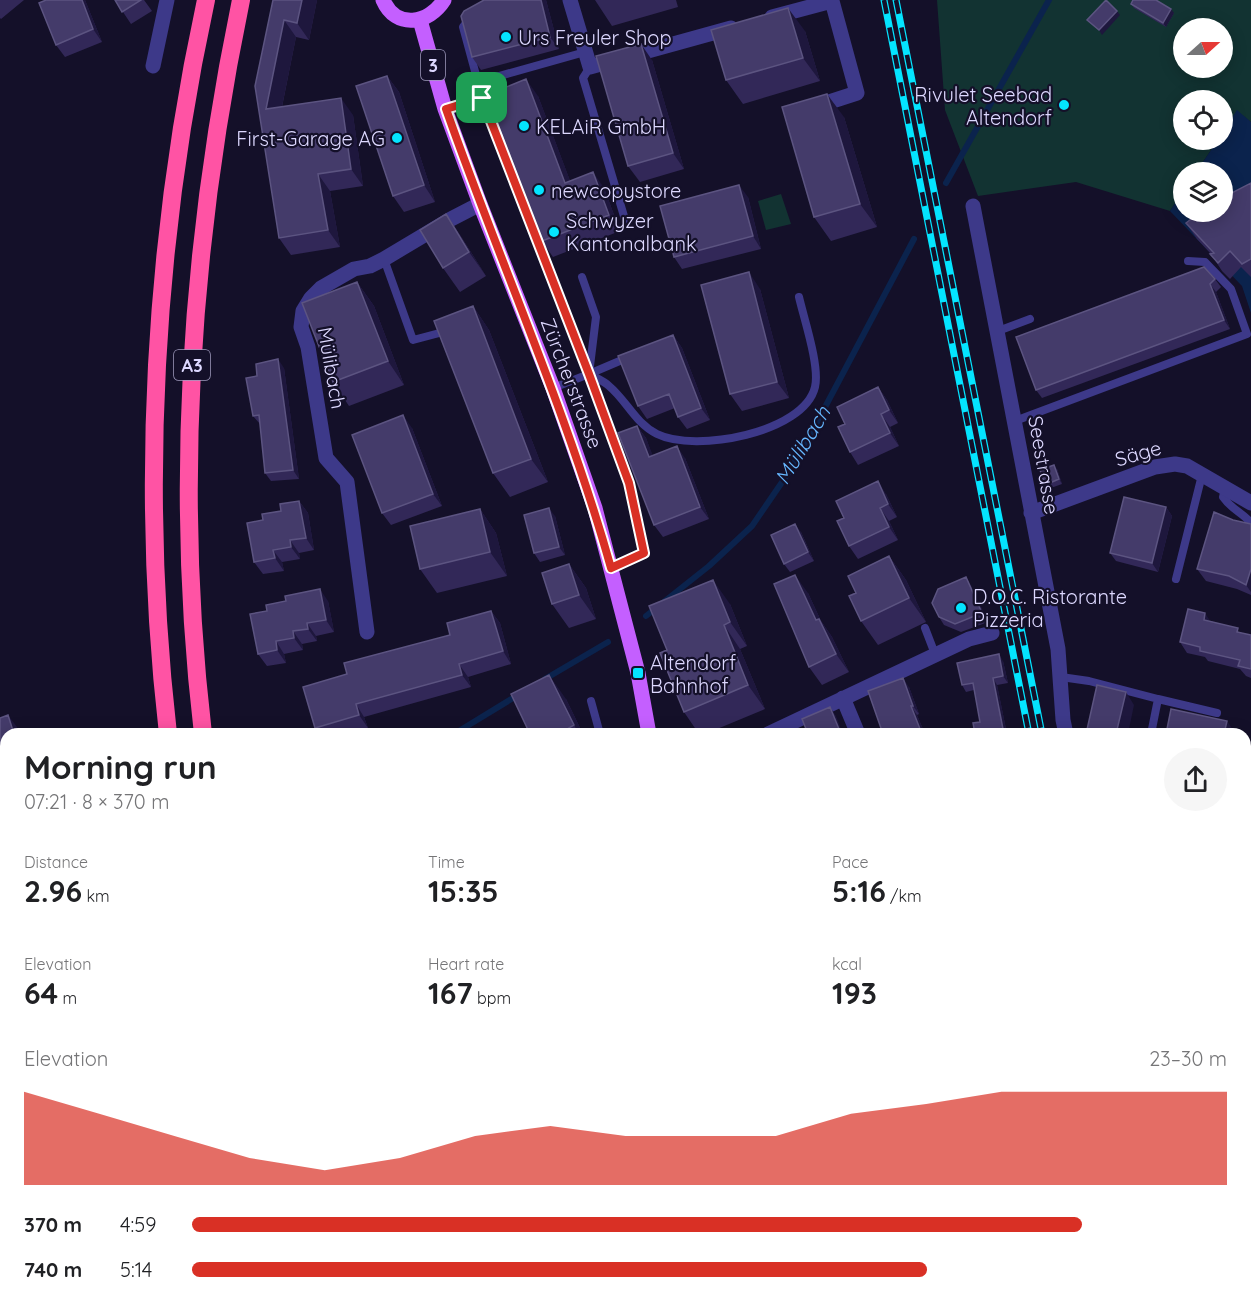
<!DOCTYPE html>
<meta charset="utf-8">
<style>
body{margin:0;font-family:Quicksand,sans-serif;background:#f6f6f6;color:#202124;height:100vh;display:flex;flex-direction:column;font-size:22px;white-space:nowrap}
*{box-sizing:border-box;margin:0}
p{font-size:20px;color:#757577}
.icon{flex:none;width:33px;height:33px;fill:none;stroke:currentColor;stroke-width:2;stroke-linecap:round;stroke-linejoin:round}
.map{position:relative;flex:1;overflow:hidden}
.side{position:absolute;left:0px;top:728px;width:1251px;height:578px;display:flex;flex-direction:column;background:#fff;border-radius:18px 18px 0 0;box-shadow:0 3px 15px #0003}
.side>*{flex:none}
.needle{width:39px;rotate:69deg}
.controls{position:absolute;left:1173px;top:18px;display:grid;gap:12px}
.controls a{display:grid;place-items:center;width:60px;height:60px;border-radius:50%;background:#fff;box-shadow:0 3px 15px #0003;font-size:30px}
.pin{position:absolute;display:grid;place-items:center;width:51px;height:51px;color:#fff;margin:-26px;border-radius:12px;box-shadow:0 3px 9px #0006}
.round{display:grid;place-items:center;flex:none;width:63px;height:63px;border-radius:32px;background:#f6f6f6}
.summary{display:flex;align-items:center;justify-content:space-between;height:102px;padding:0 24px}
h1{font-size:33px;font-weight:800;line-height:45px}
.metrics{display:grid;grid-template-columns:repeat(3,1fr);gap:9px;height:102px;padding:6px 24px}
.metrics div{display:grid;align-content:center}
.metrics b{font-size:30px;font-weight:800}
.metrics small{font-size:16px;font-weight:400}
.metrics p{font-size:16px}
.chart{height:168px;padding:12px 24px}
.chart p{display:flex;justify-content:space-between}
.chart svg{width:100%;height:108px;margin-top:6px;fill:#d93025;opacity:.7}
ul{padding:0 24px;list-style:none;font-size:20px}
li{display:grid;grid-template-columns:96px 72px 1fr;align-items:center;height:45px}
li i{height:15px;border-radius:8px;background:#d93025}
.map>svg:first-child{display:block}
.green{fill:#123332;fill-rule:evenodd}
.water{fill:#0b234d}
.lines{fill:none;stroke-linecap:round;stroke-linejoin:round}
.stream{stroke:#0b234d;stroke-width:6}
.lane{stroke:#3d3989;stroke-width:8}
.street{stroke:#3d3989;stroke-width:15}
.primary{stroke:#c45fff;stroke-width:15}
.highway{stroke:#ff53a4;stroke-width:18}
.rail-casing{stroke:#04e4ff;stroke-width:7}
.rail{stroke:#141029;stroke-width:4.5;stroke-dasharray:14;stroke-linecap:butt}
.wall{fill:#322858}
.shaded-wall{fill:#1e173d}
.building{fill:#443b6a;stroke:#5c5481;stroke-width:1.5}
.route-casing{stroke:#fff;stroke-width:12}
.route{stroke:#d93025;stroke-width:8}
.poi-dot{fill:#04e4ff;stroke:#141029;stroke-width:2}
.labels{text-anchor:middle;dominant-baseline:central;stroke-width:4.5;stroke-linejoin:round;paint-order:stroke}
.shield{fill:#141029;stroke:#a19cbf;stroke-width:1.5}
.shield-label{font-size:18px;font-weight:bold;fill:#ddd8ff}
.poi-label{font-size:20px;fill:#ddd8ff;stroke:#141029;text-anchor:start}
.street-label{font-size:20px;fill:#ddd8ff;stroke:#141029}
.water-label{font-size:21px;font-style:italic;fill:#66b7ff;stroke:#141029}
</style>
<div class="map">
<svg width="1251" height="1304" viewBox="0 0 1251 1304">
<rect width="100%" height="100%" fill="#141029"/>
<path class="green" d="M 937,0 L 1251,0 L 1251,122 L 1237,111 L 1223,132 L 1222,100 L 1184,100 L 1184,140 L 1218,140 L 1196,172 L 1184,172 L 1183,191 L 1170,211 L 1076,182 L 978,196 L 945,110 ZM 1184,28 L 1222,28 L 1222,68 L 1184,68 Z
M 781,194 L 791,224 L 766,230 L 758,201 Z"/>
<path class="water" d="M 1237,110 L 1251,122 L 1251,313 L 1242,286 L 1170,211 L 1183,191 L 1184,212 L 1222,212 L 1222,172 L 1196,172 L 1218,140 L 1222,140 L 1223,132 Z
M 1251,1014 L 1251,1304 L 1212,1304 L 1211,1299 L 1245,1299 L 1245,1037 Z"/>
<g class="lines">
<path class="stream" d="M 946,183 L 1049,0
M 646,616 L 709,566 L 752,526 L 789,472 L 814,428 L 914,239
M 545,679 L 608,642
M 454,734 L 518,695
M 0,1089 L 6,1096
M 185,1304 L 187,1299"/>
<path class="lane" d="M 470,18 L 463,27 L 482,97
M 590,67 L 583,78 L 626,223
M 478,82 L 585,52
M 445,109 L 482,97 L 589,374 L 629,483 L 644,553 L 611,568
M 384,259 L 413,340 L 447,331
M 998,331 L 1030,319
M 589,374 C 596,378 604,381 609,386 C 627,401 635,423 657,434 C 695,453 804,433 815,387 C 820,366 804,319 799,297
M 589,374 L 629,357
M 553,388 L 589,374 L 596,317 L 582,277
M 1015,421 L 1247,334 L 1231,289 L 1205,262 L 1188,261
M 1225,488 L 1223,497 C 1232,510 1242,512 1251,523
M 1176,579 L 1202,475
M 925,628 L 935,654
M 1061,677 L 1089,681 L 1158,699 L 1151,734
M 1158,699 L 1217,713
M 591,701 L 600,734
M 775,1302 L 776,1304"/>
<path class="street" d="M 570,0 L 590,67 L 731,28
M 772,17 L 832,1 L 857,93 L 823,104
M 153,66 L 167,0
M 973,206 L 1058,649 L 1063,720 L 1066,734
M 1031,513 L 1155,467 L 1175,464 L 1187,466 L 1251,503
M 367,632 L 347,482 L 326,458 L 308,347 L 301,327 L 303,311 L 311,298 L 321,288 L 354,269 L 370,266 L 384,259 L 451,219 L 480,204
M 843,698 L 858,734
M 768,734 L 969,639 L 992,633
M 0,966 L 6,964
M 4,1285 L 6,1288
M 17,1299 L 21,1304
M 354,1299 L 356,1304
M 379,1299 L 381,1304
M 1194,1299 L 1195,1304"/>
<path class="primary" d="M 383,0 C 396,30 429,24 444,0
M 420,20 L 445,109 L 480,204 L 553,388 L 595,508 L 638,673 L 649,734
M 823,1299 L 825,1304"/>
<path class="highway" d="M 168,734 C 140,490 154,239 206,0
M 203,734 C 174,489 191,241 241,0
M 266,1299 L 267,1304
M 302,1299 L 303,1304"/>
<g class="rail-casing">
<path id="rail" d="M 884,0 L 1029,734
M 896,0 L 1042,734
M 1146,1299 L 1147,1304
M 1158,1299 L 1159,1304"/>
</g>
<use href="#rail" class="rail"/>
</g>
<path class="wall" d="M 0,0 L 24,0 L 1,19 L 0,18 Z
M 85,0 L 102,42 L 65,57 L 56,45 Z
M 115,0 L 144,0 L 152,11 L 131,24 Z
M 273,0 L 317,0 L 309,40 L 296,37 L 282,107 L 353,115 L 363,186 L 330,191 L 340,247 L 291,255 L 279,238 Z
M 546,0 L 559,49 L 481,70 L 472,57 Z
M 595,0 L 676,0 L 678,7 L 612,26 Z
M 1131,4 L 1174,13 L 1166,27 L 1134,8 Z
M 805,31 L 820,81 L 743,104 L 726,80 Z
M 652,60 L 684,169 L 640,182 L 628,166 Z
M 387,76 L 399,92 L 435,202 L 404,212 L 393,196 Z
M 538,96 L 570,181 L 604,188 L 620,231 L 553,257 L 542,241 Z
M 844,117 L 877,227 L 831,241 L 814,217 Z
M 1251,183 L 1251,277 L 1241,267 L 1230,279 L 1222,271 L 1211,254 L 1197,239 L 1186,223 Z
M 748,197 L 761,249 L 682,269 L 674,257 Z
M 446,214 L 462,238 L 486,276 L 460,292 L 443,268 Z
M 1215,279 L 1221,287 L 1216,292 L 1230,329 L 1042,398 L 1036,390 Z
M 357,282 L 374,306 L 404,385 L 349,406 L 333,382 Z
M 760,289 L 789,398 L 742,411 L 730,394 Z
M 473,306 L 489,330 L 548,482 L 510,497 L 493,473 Z
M 673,335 L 682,348 L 710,420 L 687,429 L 678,417 L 675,408 L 647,419 L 638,406 Z
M 284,368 L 299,479 L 271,481 L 265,473 L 260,424 L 253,416 L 257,376 Z
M 878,387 L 887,400 L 898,423 L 890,427 L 899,446 L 858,465 L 850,452 L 845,424 Z
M 637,426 L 646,438 L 652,455 L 685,458 L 709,519 L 663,537 L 654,525 Z
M 412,428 L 442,506 L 391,525 L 382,513 Z
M 1057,469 L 1062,484 L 1048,489 L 1045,485 Z
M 886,494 L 897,517 L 889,521 L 898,540 L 858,559 L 849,546 Z
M 299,501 L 308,513 L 314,550 L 299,553 L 300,559 L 282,562 L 284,571 L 263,574 L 254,562 L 263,520 Z
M 1166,507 L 1172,516 L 1158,572 L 1116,561 L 1110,553 Z
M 480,509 L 496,533 L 507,576 L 437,593 L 420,569 Z
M 555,516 L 565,555 L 540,562 L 534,553 Z
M 1233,520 L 1251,524 L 1251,595 L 1237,589 L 1206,581 L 1197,569 Z
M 801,532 L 814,561 L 790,572 L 784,564 Z
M 889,556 L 906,580 L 926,622 L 878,645 L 861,621 L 856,593 Z
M 569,564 L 586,588 L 596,619 L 569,628 L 552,604 Z
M 966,577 L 971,586 L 988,622 L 961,632 L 944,625 L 939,617 Z
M 808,593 L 821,621 L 832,637 L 849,672 L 822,685 L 809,667 Z
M 328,601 L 334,632 L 316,636 L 317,641 L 302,644 L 303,650 L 284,654 L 286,663 L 267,666 L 258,654 Z
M 730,604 L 747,646 L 740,649 L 765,709 L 705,734 L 699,734 L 684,712 L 667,650 Z
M 491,611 L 500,623 L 511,664 L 468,677 L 471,687 L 364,717 L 368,728 L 347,734 L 319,734 L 315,728 L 347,674 L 450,635 Z
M 1211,621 L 1242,633 L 1251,635 L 1251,678 L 1246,676 L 1240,669 L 1208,661 L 1205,657 L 1187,653 L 1180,642 Z
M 1003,661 L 1008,683 L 997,685 L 1007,734 L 975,734 L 980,722 L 974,690 L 966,692 L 962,685 Z
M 909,687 L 919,714 L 917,715 L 925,734 L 883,734 Z
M 566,699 L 583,734 L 530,734 Z
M 6,794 L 6,828 L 2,829 L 6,842 L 6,866 L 0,868 L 0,796 Z
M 0,1127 L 6,1133 L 6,1183 L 0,1189 Z
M 90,1299 L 132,1299 L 137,1304 L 95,1304 Z"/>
<path class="shaded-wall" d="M 82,0 L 85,0 L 102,42 L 93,29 Z
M 302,0 L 317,0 L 309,40 L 297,23 Z
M 541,0 L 546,0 L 559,49 L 550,37 Z
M 788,8 L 805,31 L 820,81 L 803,58 Z
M 1171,9 L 1174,13 L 1166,27 L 1163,23 Z
M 1117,11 L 1120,15 L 1102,35 L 1099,30 Z
M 284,20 L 296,37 L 278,126 L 266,109 Z
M 641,44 L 652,60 L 684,169 L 673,153 Z
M 387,76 L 399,92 L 435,202 L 424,185 Z
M 526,79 L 538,96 L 577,199 L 565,183 Z
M 827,94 L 844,117 L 877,227 L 860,204 Z
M 341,98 L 353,115 L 363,186 L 351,169 Z
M 593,172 L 604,188 L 620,231 L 609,215 Z
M 318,174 L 330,191 L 340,247 L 328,230 Z
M 739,185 L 748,197 L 761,249 L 753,236 Z
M 446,214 L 462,238 L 486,276 L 469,252 Z
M 749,272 L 760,289 L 789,398 L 777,382 Z
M 357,282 L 374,306 L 404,385 L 388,361 Z
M 1210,284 L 1216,292 L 1230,329 L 1224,320 Z
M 473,306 L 489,330 L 548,482 L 531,459 Z
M 673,335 L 682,348 L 710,420 L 701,408 Z
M 278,359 L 284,368 L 299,479 L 293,470 Z
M 878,387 L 887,400 L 898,423 L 889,410 Z
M 881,414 L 890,427 L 899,446 L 890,433 Z
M 403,415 L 412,428 L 442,506 L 433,494 Z
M 637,426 L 646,438 L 658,469 L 649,457 Z
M 677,446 L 685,458 L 709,519 L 700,507 Z
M 1054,465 L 1057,469 L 1062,484 L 1059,479 Z
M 878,481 L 886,494 L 897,517 L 888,504 Z
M 299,501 L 308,513 L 314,550 L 306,538 Z
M 1166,507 L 1172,516 L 1158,572 L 1152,563 Z
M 549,508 L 555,516 L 565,555 L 559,547 Z
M 880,508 L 889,521 L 898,540 L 889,527 Z
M 480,509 L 496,533 L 507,576 L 490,552 Z
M 795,524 L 801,532 L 814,561 L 808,552 Z
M 290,540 L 299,553 L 300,559 L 291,547 Z
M 273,550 L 282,562 L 284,571 L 275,558 Z
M 889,556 L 906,580 L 926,622 L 909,598 Z
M 569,564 L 586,588 L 596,619 L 579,595 Z
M 1251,569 L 1251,592 L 1246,585 Z
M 795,575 L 808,593 L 821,621 L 832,637 L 849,672 L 836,654 L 816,620 Z
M 966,577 L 971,586 L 988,622 L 982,613 Z
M 713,580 L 730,604 L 747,646 L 730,622 Z
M 320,589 L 328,601 L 334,632 L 326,620 Z
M 491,611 L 500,623 L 511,664 L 503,651 Z
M 1205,613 L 1212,624 L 1204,620 Z
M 307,623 L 316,636 L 317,641 L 308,629 Z
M 724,625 L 740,649 L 765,709 L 748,685 Z
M 293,631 L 302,644 L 303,650 L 294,638 Z
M 276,641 L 284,654 L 286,663 L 277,650 Z
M 999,654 L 1003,661 L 1008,683 L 1003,676 Z
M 459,664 L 468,677 L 471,687 L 462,675 Z
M 549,675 L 566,699 L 583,734 L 579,734 L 574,725 Z
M 903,678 L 909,687 L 919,714 L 913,706 Z
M 993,678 L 997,685 L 1007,734 L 1004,734 Z
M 1126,692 L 1134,705 L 1128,734 L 1116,734 Z
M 356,704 L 364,717 L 368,728 L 359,715 Z
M 911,706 L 917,715 L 925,734 L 922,734 Z
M 830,707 L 836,716 L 843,734 L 841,734 Z
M 8,715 L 17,727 L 19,734 L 14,734 Z
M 1227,721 L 1236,734 L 1224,734 Z
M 0,826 L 2,829 L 6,842 L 6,854 L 0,838 Z
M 518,1299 L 523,1299 L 525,1304 L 519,1304 Z
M 715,1299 L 724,1299 L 725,1304 L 716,1304 Z"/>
<path class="building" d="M 46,0 L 82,0 L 93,29 L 56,45 L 39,3 Z
M 115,0 L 141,0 L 122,12 Z
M 273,0 L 302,0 L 297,23 L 284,20 L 266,109 L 341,98 L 351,169 L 318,174 L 328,230 L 279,238 L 255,86 Z
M 484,0 L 541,0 L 550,37 L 472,57 L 461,16 L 464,11 Z
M 1106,0 L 1117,11 L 1099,30 L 1087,20 Z
M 1133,0 L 1156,0 L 1171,9 L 1163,23 L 1131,4 Z
M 788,8 L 803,58 L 726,80 L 711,30 Z
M 641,44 L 673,153 L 628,166 L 596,56 Z
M 387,76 L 424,185 L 393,196 L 356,86 Z
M 526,79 L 565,183 L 593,172 L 609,215 L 542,241 L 487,95 Z
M 827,94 L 860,204 L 814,217 L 782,107 Z
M 1251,183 L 1251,259 L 1242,264 L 1230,251 L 1218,263 L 1210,254 L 1214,253 L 1186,223 L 1200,212 L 1222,212 L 1222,198 Z
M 739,185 L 753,236 L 674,257 L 660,206 Z
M 446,214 L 469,252 L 443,268 L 420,230 Z
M 1204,267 L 1215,279 L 1210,284 L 1224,320 L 1036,390 L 1016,337 Z
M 749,272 L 777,382 L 730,394 L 701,285 Z
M 357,282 L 388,361 L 333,382 L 302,303 Z
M 473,306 L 531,459 L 493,473 L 434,321 Z
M 673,335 L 701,408 L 678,417 L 669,394 L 638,406 L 618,356 Z
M 278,359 L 293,470 L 265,473 L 259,415 L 253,416 L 246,378 L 257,376 L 256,364 Z
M 878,387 L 889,410 L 881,414 L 890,433 L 850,452 L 838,427 L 845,424 L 837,407 Z
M 403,415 L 433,494 L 382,513 L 352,435 Z
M 637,426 L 649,457 L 677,446 L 700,507 L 654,525 L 618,433 Z
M 1054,465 L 1059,479 L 1045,485 L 1040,470 Z
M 878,481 L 888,504 L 880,508 L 889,527 L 849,546 L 837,521 L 844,518 L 836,501 Z
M 1124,497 L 1166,507 L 1152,563 L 1110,553 Z
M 299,501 L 306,538 L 290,540 L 291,547 L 273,550 L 275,558 L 254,562 L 247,523 L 263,520 L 262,514 L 281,511 L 280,504 Z
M 549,508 L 559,547 L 534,553 L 524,515 Z
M 480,509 L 490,552 L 420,569 L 410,526 Z
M 1214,512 L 1233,520 L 1251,524 L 1251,569 L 1246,585 L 1229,576 L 1197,569 Z
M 795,524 L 808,552 L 784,564 L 771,535 Z
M 889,556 L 909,598 L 861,621 L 849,596 L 856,593 L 848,576 Z
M 569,564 L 579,595 L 552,604 L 542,573 Z
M 795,575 L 816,620 L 819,619 L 836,654 L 809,667 L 774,584 Z
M 966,577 L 982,613 L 955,624 L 939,617 L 932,603 L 938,589 Z
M 713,580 L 730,622 L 724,625 L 748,685 L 684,712 L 660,653 L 667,650 L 649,606 Z
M 320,589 L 326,620 L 307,623 L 308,629 L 293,631 L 294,638 L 276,641 L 277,650 L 258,654 L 250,614 L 267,611 L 266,605 L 286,601 L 285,596 Z
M 1188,609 L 1205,613 L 1204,620 L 1238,628 L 1237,632 L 1251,635 L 1251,669 L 1238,666 L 1240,660 L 1200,651 L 1200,647 L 1180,642 Z
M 491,611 L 503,651 L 459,664 L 462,675 L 356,704 L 359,715 L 315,728 L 303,687 L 347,674 L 344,663 L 450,635 L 447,623 Z
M 999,654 L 1003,676 L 993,678 L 1004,734 L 975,734 L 973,723 L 980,722 L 973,683 L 962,685 L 957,663 Z
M 549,675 L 574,725 L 567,729 L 569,734 L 530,734 L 511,694 Z
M 903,678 L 913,706 L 911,706 L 922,734 L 883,734 L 868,691 Z
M 1097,685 L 1126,692 L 1116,734 L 1086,734 Z
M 830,707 L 841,734 L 808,734 L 802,719 Z
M 1171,709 L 1227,721 L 1224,734 L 1166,734 Z
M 8,715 L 14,734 L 6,734 L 6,792 L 0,773 L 0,718 Z
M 6,794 L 6,813 L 0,815 L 0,796 Z
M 0,838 L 4,851 L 0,853 Z
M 6,984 L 6,1003 L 0,989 L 0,986 Z
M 0,1127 L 6,1133 L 6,1166 L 0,1172 Z
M 93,1299 L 132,1299 L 137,1304 L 98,1304 Z
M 387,1299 L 518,1299 L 519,1304 L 388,1304 Z
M 649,1299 L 715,1299 L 716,1304 L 651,1304 Z"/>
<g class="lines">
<g class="route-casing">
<path id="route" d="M 482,98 L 589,374 L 629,483 L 644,553 L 611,568 C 567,411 500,263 446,109 Z"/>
</g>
<use href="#route" class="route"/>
</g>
<g class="poi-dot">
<circle cx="506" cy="37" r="6"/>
<circle cx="1064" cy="105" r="6"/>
<circle cx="524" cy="126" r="6"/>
<circle cx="397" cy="138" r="6"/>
<circle cx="539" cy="190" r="6"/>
<circle cx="554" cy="232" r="6"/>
<circle cx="961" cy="608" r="6"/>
<rect x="632" y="667" width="12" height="12" rx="3"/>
</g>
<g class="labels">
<g class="shield">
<rect x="421" y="50" width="24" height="30" rx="4.5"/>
<rect x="174" y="350" width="36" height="30" rx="4.5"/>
</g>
<g class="shield-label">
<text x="433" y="65">3</text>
<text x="192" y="365">A3</text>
</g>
<g class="poi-label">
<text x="518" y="37">Urs Freuler Shop</text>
<text x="1052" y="94" text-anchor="end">Rivulet Seebad<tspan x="1052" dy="23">Altendorf</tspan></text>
<text x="536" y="126">KELAiR GmbH</text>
<text x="385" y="138" text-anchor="end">First-Garage AG</text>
<text x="551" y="190">newcopystore</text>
<text x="566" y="220">Schwyzer<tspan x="566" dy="23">Kantonalbank</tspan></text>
<text x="973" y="596">D.O.C. Ristorante<tspan x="973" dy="23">Pizzeria</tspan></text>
<text x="650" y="662">Altendorf<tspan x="650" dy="23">Bahnhof</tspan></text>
</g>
<g class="street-label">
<text transform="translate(332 368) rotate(80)">Mülibach</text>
<text transform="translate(572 383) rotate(69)">Zürcherstrasse</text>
<text transform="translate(1138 453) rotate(-16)">Säge</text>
<text transform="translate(1044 465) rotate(80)">Seestrasse</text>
</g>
<g class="water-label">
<text transform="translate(802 445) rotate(-59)">Mülibach</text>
</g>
</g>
</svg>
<div class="controls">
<a><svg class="needle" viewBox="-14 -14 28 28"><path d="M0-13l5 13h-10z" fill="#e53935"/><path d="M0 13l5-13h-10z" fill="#757577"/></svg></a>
<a><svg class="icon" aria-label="locate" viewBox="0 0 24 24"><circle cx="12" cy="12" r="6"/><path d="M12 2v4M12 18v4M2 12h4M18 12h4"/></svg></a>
<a><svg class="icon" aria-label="layers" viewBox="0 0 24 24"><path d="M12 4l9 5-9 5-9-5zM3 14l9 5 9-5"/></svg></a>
</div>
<div class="pin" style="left:482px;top:98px;background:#1e9e55"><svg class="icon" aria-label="arrive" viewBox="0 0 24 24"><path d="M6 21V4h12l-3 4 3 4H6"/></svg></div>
<section class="side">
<div class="summary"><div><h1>Morning run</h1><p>07:21 · 8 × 370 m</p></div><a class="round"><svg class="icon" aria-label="share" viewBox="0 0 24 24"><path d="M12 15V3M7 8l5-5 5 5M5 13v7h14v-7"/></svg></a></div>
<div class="metrics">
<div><p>Distance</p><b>2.96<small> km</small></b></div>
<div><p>Time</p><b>15:35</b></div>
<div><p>Pace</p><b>5:16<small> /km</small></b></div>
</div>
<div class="metrics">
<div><p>Elevation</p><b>64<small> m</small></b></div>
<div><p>Heart rate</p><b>167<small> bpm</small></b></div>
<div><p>kcal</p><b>193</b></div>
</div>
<div class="chart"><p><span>Elevation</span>23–30 m</p>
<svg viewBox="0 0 160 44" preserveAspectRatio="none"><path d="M0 44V6L10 15L20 24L30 33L40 38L50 33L60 24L70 20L80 24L90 24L100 24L110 15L120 11L130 6L140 6L150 6L160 6V44z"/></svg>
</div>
<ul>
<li><b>370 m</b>4:59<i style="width:86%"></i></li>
<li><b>740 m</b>5:14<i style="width:71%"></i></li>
</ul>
</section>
</div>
